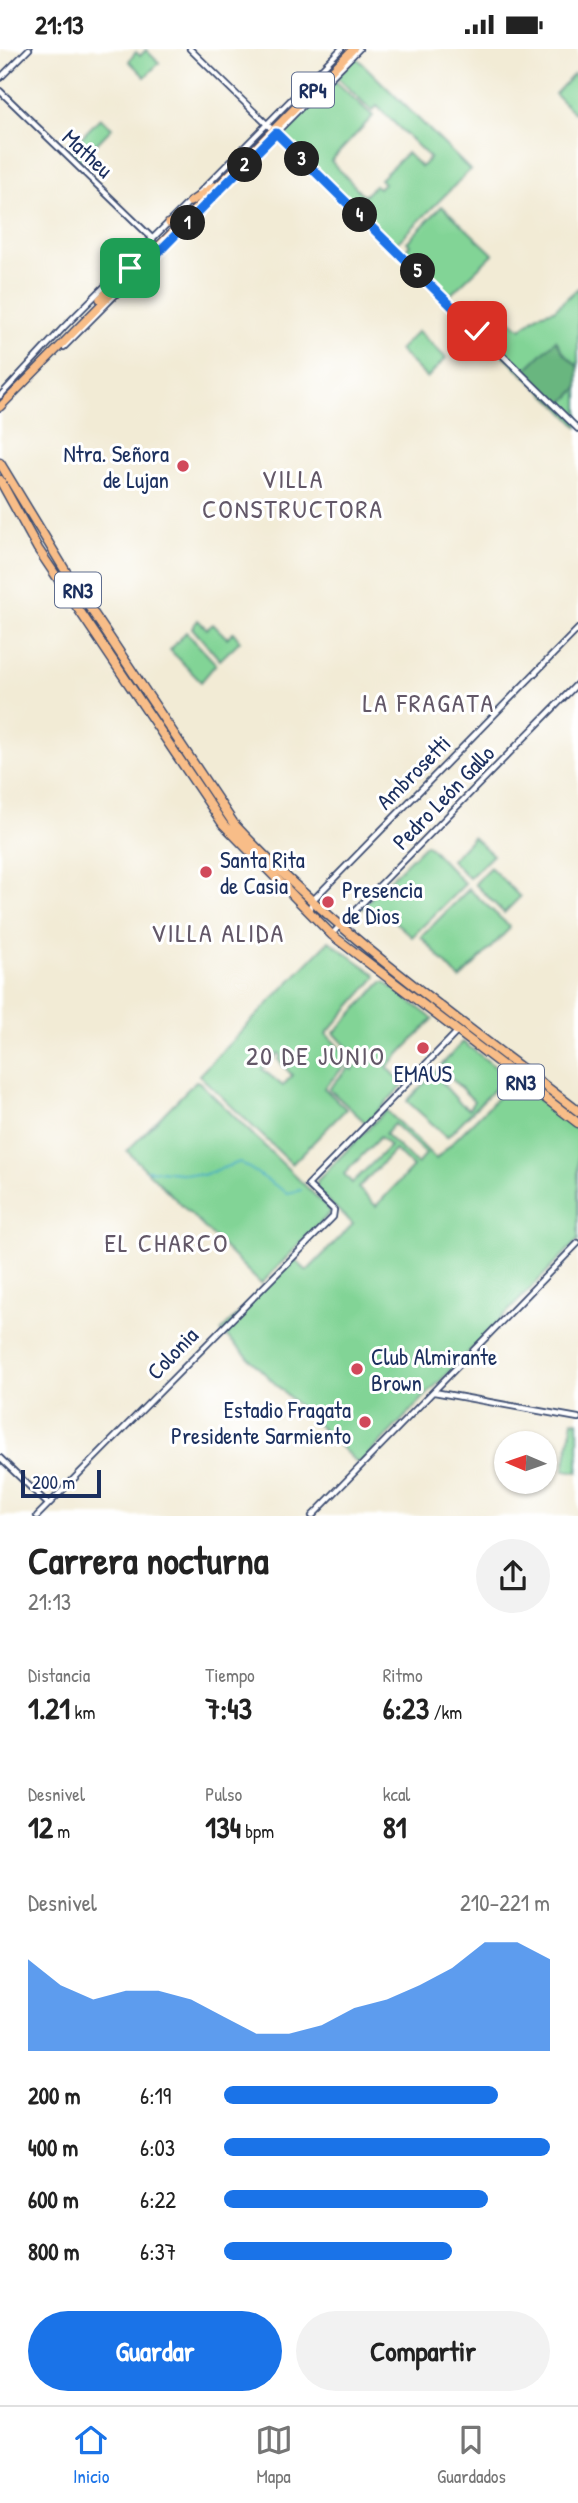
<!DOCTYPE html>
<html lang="es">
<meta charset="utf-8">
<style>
body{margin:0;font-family:"Patrick Hand",sans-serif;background:#f2f2f2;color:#222;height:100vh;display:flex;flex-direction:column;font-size:26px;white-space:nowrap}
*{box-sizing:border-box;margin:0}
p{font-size:23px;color:#767676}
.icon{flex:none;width:38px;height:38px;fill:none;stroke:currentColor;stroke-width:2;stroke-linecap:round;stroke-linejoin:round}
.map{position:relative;height:1467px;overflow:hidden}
.panel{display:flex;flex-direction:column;background:#fff;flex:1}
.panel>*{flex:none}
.needle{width:46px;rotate:272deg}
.controls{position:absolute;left:494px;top:1382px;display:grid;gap:14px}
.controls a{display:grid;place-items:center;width:63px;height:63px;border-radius:50%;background:#fff;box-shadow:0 2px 5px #0004;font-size:35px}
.scale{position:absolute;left:21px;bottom:18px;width:80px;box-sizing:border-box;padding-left:7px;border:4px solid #1b2f5e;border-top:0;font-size:19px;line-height:24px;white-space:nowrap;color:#1b2f5e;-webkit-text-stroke:5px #fff;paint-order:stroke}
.pin{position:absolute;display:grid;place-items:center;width:60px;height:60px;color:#fff;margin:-30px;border-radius:14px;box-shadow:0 4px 10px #0006}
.km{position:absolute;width:35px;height:35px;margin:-18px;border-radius:50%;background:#222;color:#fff;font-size:19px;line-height:35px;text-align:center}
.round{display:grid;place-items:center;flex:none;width:74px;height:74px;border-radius:37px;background:#f2f2f2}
.overview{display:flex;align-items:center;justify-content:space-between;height:119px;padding:0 28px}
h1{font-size:38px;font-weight:800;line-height:52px}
.metrics{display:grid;grid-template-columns:repeat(3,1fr);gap:10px;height:119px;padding:7px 28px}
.metrics div{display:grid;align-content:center}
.metrics b{font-size:30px;font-weight:800}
.metrics small{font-size:19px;font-weight:400}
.metrics p{font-size:19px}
.chart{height:196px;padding:14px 28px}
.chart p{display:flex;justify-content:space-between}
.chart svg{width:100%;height:126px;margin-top:7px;fill:#1a73e8;opacity:.7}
.button{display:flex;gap:14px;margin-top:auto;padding:14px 28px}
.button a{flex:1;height:80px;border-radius:42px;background:#1a73e8;color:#fff;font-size:28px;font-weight:800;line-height:80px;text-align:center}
.button a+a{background:#f2f2f2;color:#222}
ul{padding:0 28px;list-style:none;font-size:23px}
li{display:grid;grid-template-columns:112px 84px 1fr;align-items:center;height:52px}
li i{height:18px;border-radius:9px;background:#1a73e8}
.status{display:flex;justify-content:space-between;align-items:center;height:49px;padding:0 35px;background:#fff;direction:ltr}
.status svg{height:19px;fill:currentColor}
.menu{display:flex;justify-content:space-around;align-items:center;height:98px;border-top:2px solid #e0e0e0;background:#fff;font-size:19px;color:#767676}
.menu a{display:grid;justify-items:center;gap:4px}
.menu .current{color:#1a73e8}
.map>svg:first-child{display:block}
.green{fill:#82d496;stroke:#4e827a;stroke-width:2;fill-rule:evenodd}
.forest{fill:#69b67f;stroke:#42726e;stroke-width:2}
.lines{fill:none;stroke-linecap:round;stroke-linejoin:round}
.stream{stroke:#42acc2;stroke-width:2}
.minor-casing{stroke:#3b4b70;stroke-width:8}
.major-casing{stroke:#3b4b70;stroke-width:10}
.highway-casing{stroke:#3b4b70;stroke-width:11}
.minor{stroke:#fff;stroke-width:4.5}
.major{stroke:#f8bd88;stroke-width:7}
.highway{stroke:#f8bd88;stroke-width:8}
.route-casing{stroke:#fff;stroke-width:14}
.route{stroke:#1a73e8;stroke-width:9}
.poi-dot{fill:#d1495b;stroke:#fff;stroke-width:2.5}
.labels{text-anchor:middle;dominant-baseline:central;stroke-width:6;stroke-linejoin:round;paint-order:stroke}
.shield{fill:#fff;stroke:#5f6d8e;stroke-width:2}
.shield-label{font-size:21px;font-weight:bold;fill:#1b2f5e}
.street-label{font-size:23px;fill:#1b2f5e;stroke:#fff}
.poi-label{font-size:23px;fill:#1b2f5e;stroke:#fff;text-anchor:start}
.quarter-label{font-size:26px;letter-spacing:2px;fill:#635868;stroke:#fff}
</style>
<div class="status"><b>21:13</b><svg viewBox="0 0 49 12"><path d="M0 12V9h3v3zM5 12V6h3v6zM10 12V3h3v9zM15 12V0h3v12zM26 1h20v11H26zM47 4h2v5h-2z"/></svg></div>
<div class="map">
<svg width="578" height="1467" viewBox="0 0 578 1467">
<rect width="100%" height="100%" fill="#fff"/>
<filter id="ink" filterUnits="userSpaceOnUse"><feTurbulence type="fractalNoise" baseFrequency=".0143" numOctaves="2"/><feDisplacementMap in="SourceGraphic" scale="14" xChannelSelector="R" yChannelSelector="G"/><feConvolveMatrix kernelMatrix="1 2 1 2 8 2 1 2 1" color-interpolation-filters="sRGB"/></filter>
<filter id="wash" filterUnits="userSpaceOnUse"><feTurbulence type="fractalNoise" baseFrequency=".00686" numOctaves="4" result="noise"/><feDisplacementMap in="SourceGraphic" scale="28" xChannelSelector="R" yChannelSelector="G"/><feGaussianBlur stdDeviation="1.57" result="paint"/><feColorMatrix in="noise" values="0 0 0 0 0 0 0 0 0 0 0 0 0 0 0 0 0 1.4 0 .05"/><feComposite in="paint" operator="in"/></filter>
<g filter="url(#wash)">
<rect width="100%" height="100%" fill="#f2ebd5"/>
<path class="green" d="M 146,1 L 159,14 L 145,28 L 129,12 L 136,3 L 140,7 Z
M 356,8 L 470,121 L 394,197 L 280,87 L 334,31 L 373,67 L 331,112 L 364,147 L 375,136 L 379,139 L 384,134 L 380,130 L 407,104 L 421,118 L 430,109 L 377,57 L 372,62 L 337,28 Z
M 574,25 L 578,29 L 578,60 L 574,64 L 555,45 Z
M 100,69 L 112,79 L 78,114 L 69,105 L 69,101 Z
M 442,157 L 493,205 L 449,247 L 403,204 L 410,196 L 407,193 Z
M 578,239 L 578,318 L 563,303 L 522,324 L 480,282 L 500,263 L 521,280 L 539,265 L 554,261 Z
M 481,248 L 492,262 L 479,275 L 468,263 Z
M 418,282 L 446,309 L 427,329 L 399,301 Z
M 578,339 L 578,378 L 559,358 Z
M 198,571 L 207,580 L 213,575 L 227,589 L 233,583 L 240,592 L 220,611 L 192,579 Z
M 186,583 L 216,615 L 201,633 L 170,601 Z
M 473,788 L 493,806 L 469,829 L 451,811 Z
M 425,796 L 428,796 L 465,835 L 412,888 L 385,864 L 378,872 L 362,858 Z
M 490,818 L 520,848 L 504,864 L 475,835 Z
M 469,840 L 509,877 L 509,880 L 460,930 L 421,888 Z
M 329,892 L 375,925 L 376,928 L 326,985 L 351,1010 L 324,1039 L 346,1060 L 292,1115 L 199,1026 ZM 279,1004 L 281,1007 L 278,1011 L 292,1026 L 283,1037 L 262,1020 Z
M 382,933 L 385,933 L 433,970 L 387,1018 L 404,1035 L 366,1074 L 329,1040 L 349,1018 L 352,1021 L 360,1012 L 334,984 Z
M 463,993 L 507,1027 L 447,1088 L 407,1052 ZM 450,1028 L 474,1052 L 469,1060 L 459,1053 L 442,1034 Z
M 515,1031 L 578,1081 L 578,1191 L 361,1413 L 356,1413 L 221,1282 L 294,1210 L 307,1222 L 353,1175 L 317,1142 L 317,1132 L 386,1061 L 436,1110 ZM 394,1075 L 426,1105 L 417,1115 L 385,1085 ZM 380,1088 L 390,1097 L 352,1134 L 344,1125 ZM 395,1101 L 413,1118 L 376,1157 L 358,1139 Z
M 196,1032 L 199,1033 L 330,1161 L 330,1164 L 261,1235 L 127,1102 Z
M 573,1371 L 578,1372 L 578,1423 L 564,1421 Z"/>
<path class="forest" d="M 556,291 L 563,303 L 578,318 L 578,339 L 559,358 L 522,324 Z"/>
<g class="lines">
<path class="stream" d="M 147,1121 L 203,1126 L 240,1113 L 287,1144 L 301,1141"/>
</g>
</g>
<g filter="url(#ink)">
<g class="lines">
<g class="minor-casing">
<path id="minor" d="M 190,0 L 578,380
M 0,29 L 29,0
M 0,42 L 153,190
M 199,144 L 341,0
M 64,298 L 359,0
M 0,347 L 63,279 L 190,152
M 309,863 L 312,852 L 578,580
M 332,885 L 578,634
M 434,1343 L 578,1369
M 0,1409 L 48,1455
M 37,1467 L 333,1168 L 334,1161 L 308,1136 L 457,983
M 312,1467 L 578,1194"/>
</g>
<g class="major-casing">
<path id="major" d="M 190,153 L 214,137
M 169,174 L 174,173 L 179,177
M 100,250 L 146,204
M 0,358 L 353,0"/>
</g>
<g class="highway-casing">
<path id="highway" d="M 0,414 L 68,526 L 234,775 C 336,885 460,971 578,1062
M 0,431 L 38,500 L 223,775 L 332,886 L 578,1074"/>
</g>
<use href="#minor" class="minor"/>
<use href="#major" class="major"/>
<use href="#highway" class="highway"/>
</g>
</g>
<g class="lines" filter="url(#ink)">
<g class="route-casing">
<path id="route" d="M 130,219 L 136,214 L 144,218 L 276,84 L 477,282"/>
</g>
<use href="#route" class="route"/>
</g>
<g class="poi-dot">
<circle cx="183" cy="417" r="7"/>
<circle cx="206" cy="823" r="7"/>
<circle cx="328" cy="853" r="7"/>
<circle cx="423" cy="999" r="7"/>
<circle cx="357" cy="1320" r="7"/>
<circle cx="365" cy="1373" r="7"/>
</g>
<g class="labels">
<g class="shield">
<rect x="292" y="23.5" width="42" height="35" rx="5"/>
<rect x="55" y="523.5" width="46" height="35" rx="5"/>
<rect x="498" y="1015.5" width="46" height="35" rx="5"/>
</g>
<g class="shield-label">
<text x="313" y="41">RP4</text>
<text x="78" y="541">RN3</text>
<text x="521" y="1033">RN3</text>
</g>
<g class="street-label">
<text transform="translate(88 104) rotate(43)">Matheu</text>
<text transform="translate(413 723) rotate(-45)">Ambrosetti</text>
<text transform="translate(443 748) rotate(-46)">Pedro León Gallo</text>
<text transform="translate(172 1304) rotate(-46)">Colonia</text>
</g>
<g class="poi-label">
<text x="169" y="404" text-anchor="end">Ntra. Señora<tspan x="169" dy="26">de Lujan</tspan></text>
<text x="220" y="810">Santa Rita<tspan x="220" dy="26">de Casia</tspan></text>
<text x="342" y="840">Presencia<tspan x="342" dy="26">de Dios</tspan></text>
<text x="423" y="1024" text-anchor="middle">EMAUS</text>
<text x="371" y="1307">Club Almirante<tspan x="371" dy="26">Brown</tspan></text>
<text x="351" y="1360" text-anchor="end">Estadio Fragata<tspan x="351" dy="26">Presidente Sarmiento</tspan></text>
</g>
<g class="quarter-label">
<text x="293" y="429">VILLA<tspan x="293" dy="30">CONSTRUCTORA</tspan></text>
<text x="429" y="653">LA FRAGATA</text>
<text x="218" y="883">VILLA ALIDA</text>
<text x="316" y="1006">20 DE JUNIO</text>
<text x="167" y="1193">EL CHARCO</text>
</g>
</g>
</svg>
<div class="controls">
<a><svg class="needle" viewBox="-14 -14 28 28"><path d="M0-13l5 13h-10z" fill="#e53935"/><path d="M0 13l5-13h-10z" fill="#767676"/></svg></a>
</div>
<div class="scale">200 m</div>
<div class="pin" style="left:130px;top:219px;background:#1e9e55"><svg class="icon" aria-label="arrive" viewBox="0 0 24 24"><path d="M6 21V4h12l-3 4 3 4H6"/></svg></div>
<div class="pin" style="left:477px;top:282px;background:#d93025"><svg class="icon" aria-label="check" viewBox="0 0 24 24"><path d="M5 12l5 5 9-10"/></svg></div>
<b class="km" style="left:188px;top:174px">1</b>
<b class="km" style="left:245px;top:116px">2</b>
<b class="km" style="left:302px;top:110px">3</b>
<b class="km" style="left:360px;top:166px">4</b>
<b class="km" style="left:418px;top:222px">5</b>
</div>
<section class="panel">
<div class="overview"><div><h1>Carrera nocturna</h1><p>21:13</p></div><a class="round"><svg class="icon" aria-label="share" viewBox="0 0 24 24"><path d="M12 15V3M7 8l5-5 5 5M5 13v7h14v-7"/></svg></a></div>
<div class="metrics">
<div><p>Distancia</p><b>1.21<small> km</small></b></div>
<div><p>Tiempo</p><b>7:43</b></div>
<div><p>Ritmo</p><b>6:23<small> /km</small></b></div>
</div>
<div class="metrics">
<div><p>Desnivel</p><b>12<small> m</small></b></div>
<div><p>Pulso</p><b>134<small> bpm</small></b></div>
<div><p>kcal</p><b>81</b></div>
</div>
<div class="chart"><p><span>Desnivel</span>210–221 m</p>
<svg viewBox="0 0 160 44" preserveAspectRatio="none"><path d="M0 44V12L10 21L20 26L30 23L40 23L50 26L60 32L70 38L80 38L90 35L100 29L110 26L120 21L130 15L140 6L150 6L160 12V44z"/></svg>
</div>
<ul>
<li><b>200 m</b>6:19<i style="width:84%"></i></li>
<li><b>400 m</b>6:03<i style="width:100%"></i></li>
<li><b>600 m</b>6:22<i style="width:81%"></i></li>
<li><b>800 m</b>6:37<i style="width:70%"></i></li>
</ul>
<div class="button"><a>Guardar</a><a>Compartir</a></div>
</section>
<nav class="menu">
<a class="current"><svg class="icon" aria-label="home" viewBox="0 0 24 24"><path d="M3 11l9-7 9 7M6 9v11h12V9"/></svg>Inicio</a>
<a><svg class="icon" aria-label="map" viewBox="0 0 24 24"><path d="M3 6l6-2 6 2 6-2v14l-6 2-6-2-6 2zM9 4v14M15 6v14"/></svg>Mapa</a>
<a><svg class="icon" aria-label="saved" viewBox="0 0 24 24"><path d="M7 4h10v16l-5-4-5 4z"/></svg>Guardados</a>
</nav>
